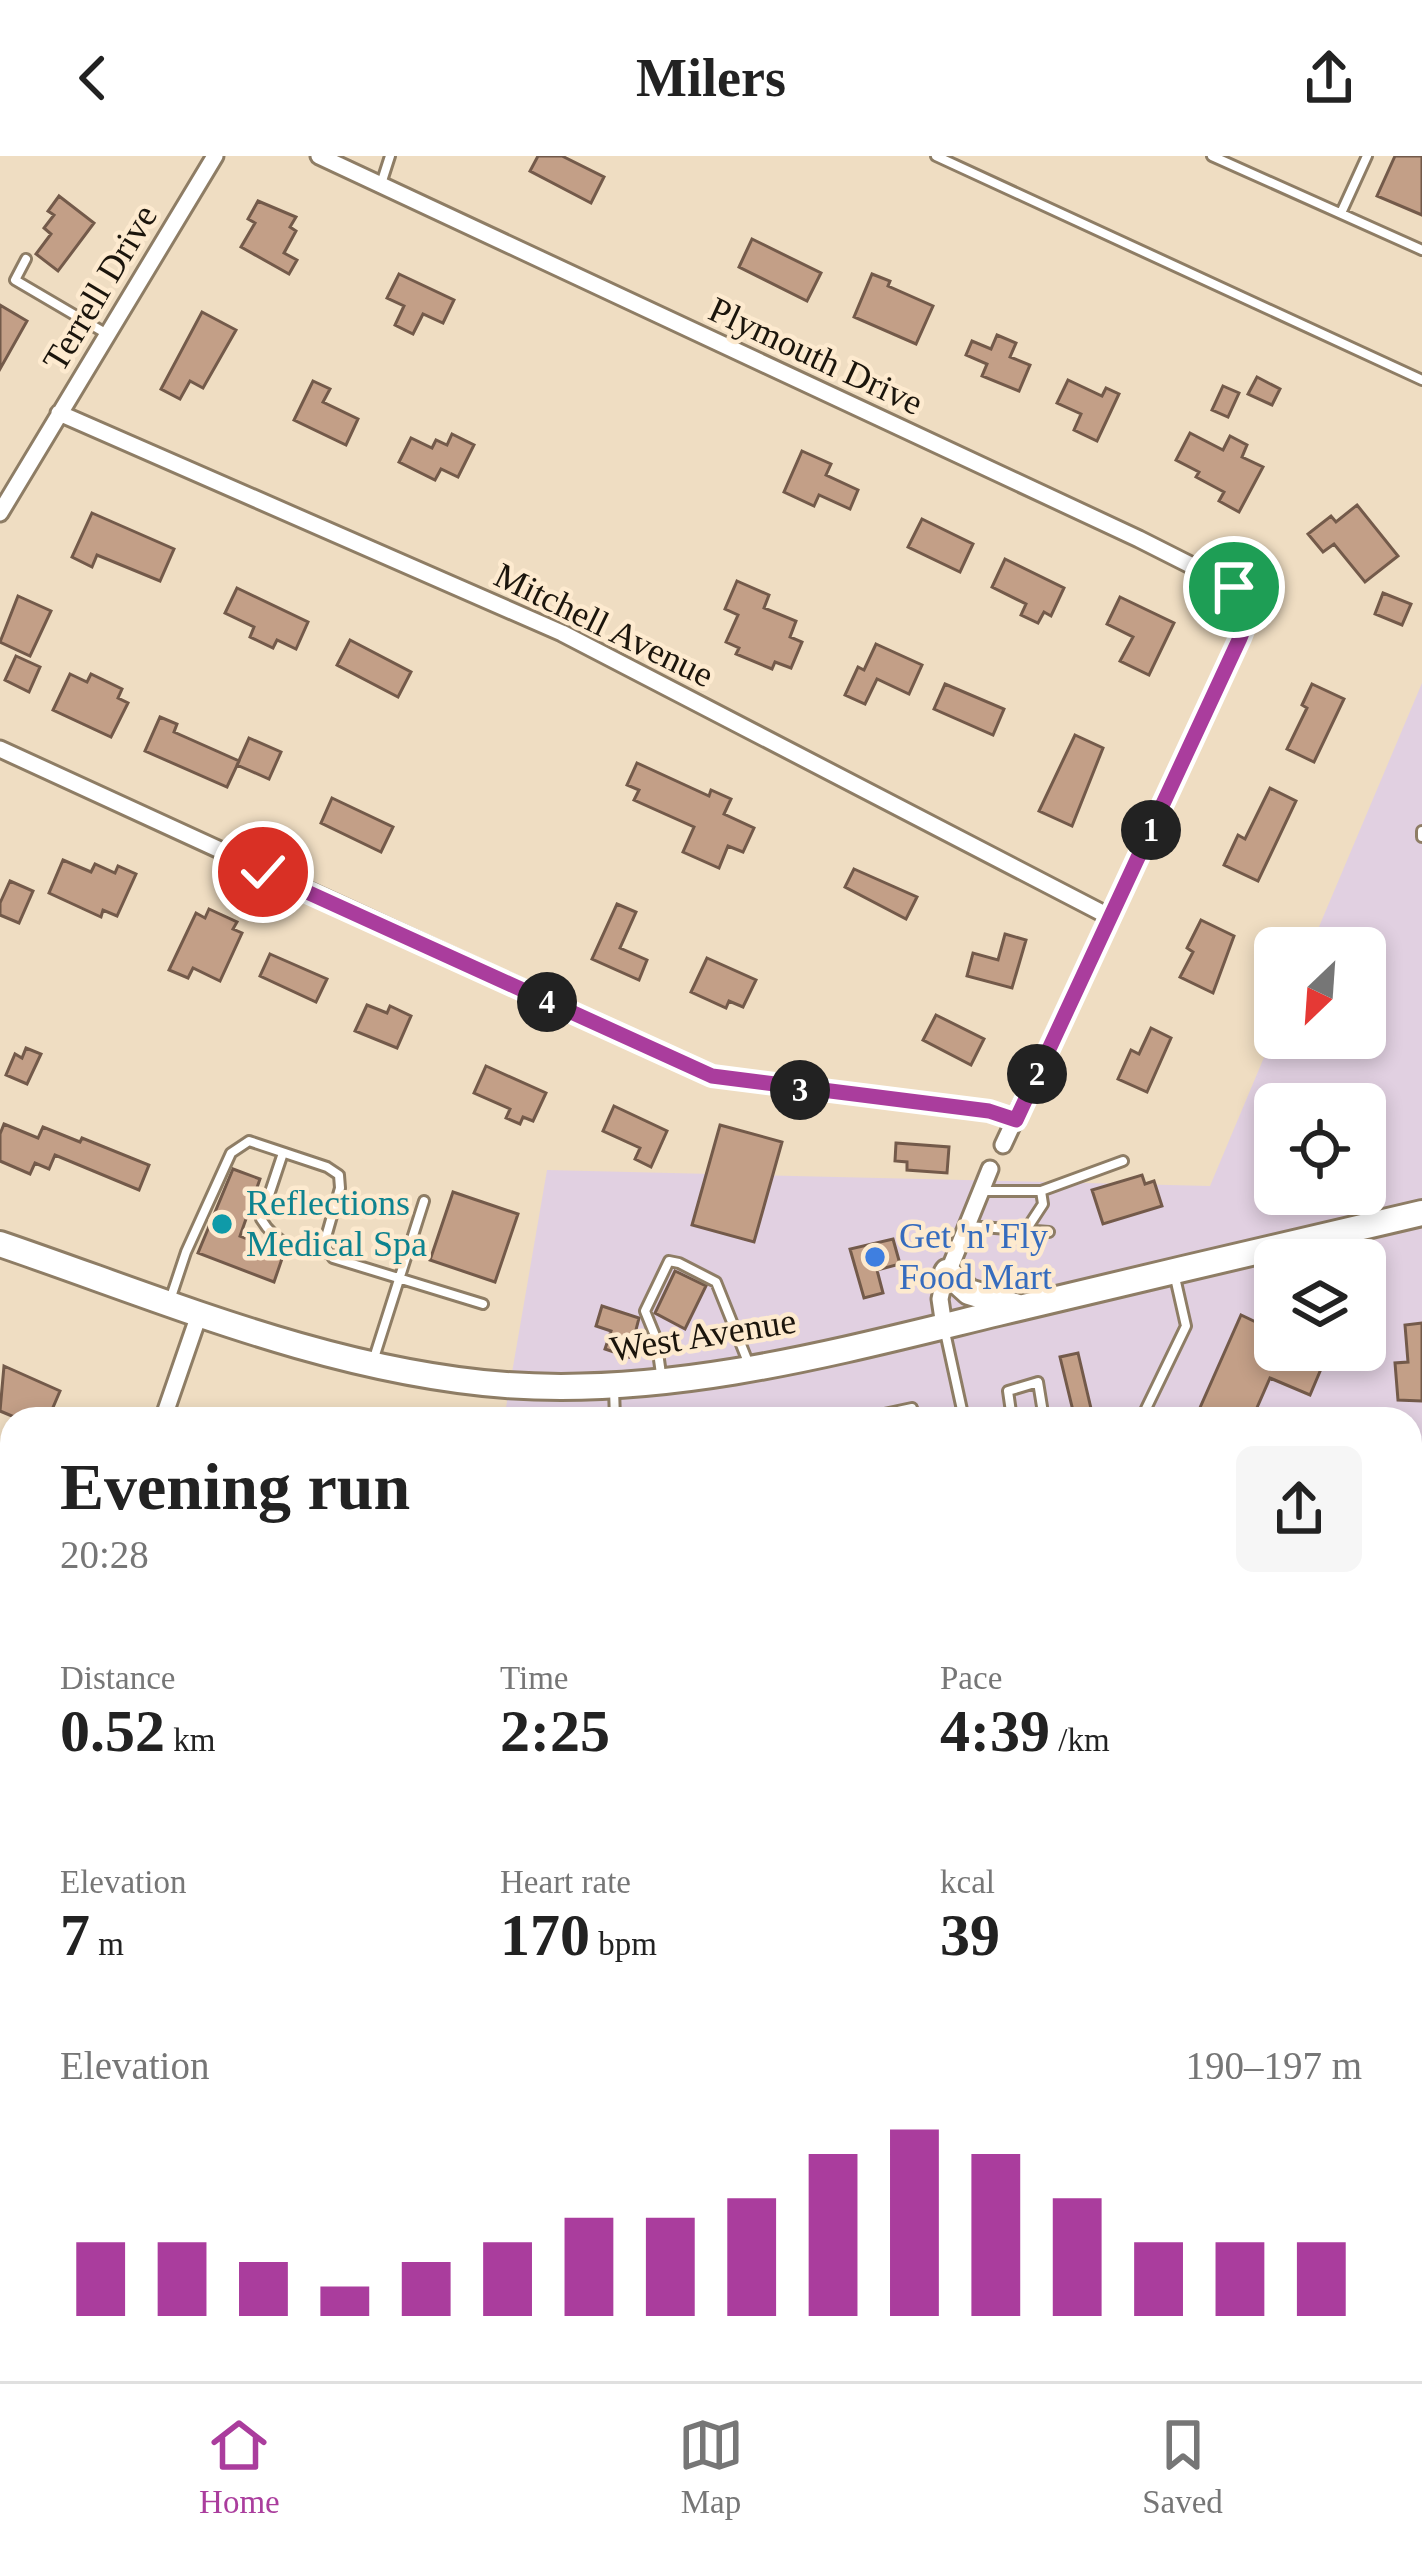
<!DOCTYPE html>
<meta charset="utf-8">
<style>
body{margin:0;font-family:Georgia,serif;background:#f6f6f6;color:#222;height:100vh;display:flex;flex-direction:column;font-size:45px;white-space:nowrap}
*{box-sizing:border-box;margin:0}
p{font-size:39px;color:#767676}
.icon{flex:none;width:66px;height:66px;fill:none;stroke:currentColor;stroke-width:2;stroke-linecap:round;stroke-linejoin:round}
.map{position:relative;flex:1;overflow:hidden}
.details{position:absolute;left:0px;top:1251px;width:1422px;height:975px;display:flex;flex-direction:column;background:#fff;border-radius:36px 36px 0 0;box-shadow:0 6px 18px #0003}
.details>*{flex:none}
.needle{width:78px;rotate:205deg}
.buttons{position:absolute;left:1254px;top:771px;display:grid;gap:24px}
.buttons a{display:grid;place-items:center;width:132px;height:132px;border-radius:18px;background:#fff;box-shadow:0 6px 18px #0003;font-size:60px}
.pin{position:absolute;display:grid;place-items:center;width:102px;height:102px;color:#fff;margin:-51px;border:6px solid #fff;border-radius:50%;box-shadow:0 3px 12px #0007}
.km{position:absolute;width:60px;height:60px;margin:-30px;border-radius:50%;background:#222;color:#fff;font-size:33px;line-height:60px;text-align:center}
.round{display:grid;place-items:center;flex:none;width:126px;height:126px;border-radius:18px;background:#f6f6f6}
.headline{display:flex;align-items:center;justify-content:space-between;height:204px;padding:0 60px}
h1{font-size:66px;font-weight:800;line-height:90px}
.metrics{display:grid;grid-template-columns:repeat(3,1fr);gap:18px;height:204px;padding:12px 60px}
.metrics div{display:grid;align-content:center}
.metrics b{font-size:60px;font-weight:800}
.metrics small{font-size:33px;font-weight:400}
.metrics p{font-size:33px}
.chart{height:336px;padding:24px 60px}
.chart p{display:flex;justify-content:space-between}
.chart svg{width:100%;height:216px;margin-top:12px;stroke:#aa3d9d;stroke-width:6}
header{display:flex;justify-content:space-between;align-items:center;height:156px;padding:0 60px;background:#fff;font-size:54px;font-weight:800}
.dock{display:flex;justify-content:space-around;align-items:center;height:168px;border-top:3px solid #e0e0e0;background:#fff;font-size:33px;color:#767676}
.dock a{display:grid;justify-items:center;gap:6px}
.dock .active{color:#aa3d9d}
.map>svg:first-child{display:block}
.commercial{fill:#e1d0e1;fill-rule:evenodd}
.green{fill:#d2c2ac}
.building{fill:#c39f87;stroke:#735a4a;stroke-width:3}
.lines{fill:none;stroke-linecap:round;stroke-linejoin:round}
.lane-casing{stroke:#8e7d65;stroke-width:14}
.street-casing{stroke:#8e7d65;stroke-width:21}
.primary-casing{stroke:#8e7d65;stroke-width:30}
.lane{stroke:#fff;stroke-width:8}
.street{stroke:#fff;stroke-width:15}
.primary{stroke:#fff;stroke-width:24}
.route-casing{stroke:#fff;stroke-width:24}
.route{stroke:#aa3d9d;stroke-width:15}
.culture-dot{fill:#0f9aa8;stroke:#fdeacf;stroke-width:4.5}
.shop-dot{fill:#3f7fe0;stroke:#fdeacf;stroke-width:4.5}
.labels{text-anchor:middle;dominant-baseline:central;stroke-width:9;stroke-linejoin:round;paint-order:stroke}
.street-label{font-size:36px;fill:#1b150c;stroke:#fdeacf}
.culture-label{font-size:36px;fill:#0d838f;stroke:#fdeacf;text-anchor:start}
.shop-label{font-size:36px;fill:#366cbe;stroke:#fdeacf;text-anchor:start}
</style>
<header><svg class="icon" aria-label="back" viewBox="0 0 24 24"><path d="M15 5l-7 7 7 7"/></svg>Milers<svg class="icon" aria-label="share" viewBox="0 0 24 24"><path d="M12 15V3M7 8l5-5 5 5M5 13v7h14v-7"/></svg></header>
<div class="map">
<svg width="1422" height="2225" viewBox="0 0 1422 2225">
<rect width="100%" height="100%" fill="#efddc2"/>
<path class="commercial" d="M 1422,527 L 1422,1467 L 1410,1466 L 1410,1263 L 504,1263 L 547,1014 L 1210,1030 L 1275,875 L 1275,882 L 1365,882 L 1365,792 L 1310,792 ZM 1275,948 L 1365,948 L 1365,1038 L 1275,1038 ZM 1275,1104 L 1365,1104 L 1365,1194 L 1275,1194 Z"/>
<path class="green" d="M 1410,1464 L 1422,1465 L 1422,2225 L 471,2225 L 474,2214 L 1410,2214 Z"/>
<path class="building" d="M 538,0 L 562,0 L 604,21 L 591,47 L 530,15 Z
M 1395,0 L 1422,0 L 1422,59 L 1377,40 Z
M 59,40 L 94,67 L 58,115 L 36,98 L 51,78 L 44,72 L 54,59 L 48,55 Z
M 258,45 L 296,61 L 290,71 L 296,75 L 284,97 L 297,104 L 289,118 L 241,91 L 255,67 L 248,63 Z
M 752,83 L 821,117 L 807,145 L 739,111 Z
M 399,118 L 454,144 L 443,167 L 423,158 L 413,178 L 395,169 L 404,150 L 387,142 Z
M 872,118 L 890,125 L 888,130 L 933,150 L 916,188 L 854,161 Z
M 0,149 L 27,165 L 0,213 Z
M 202,156 L 236,174 L 203,232 L 190,225 L 180,243 L 161,233 Z
M 997,179 L 1016,187 L 1010,201 L 1030,209 L 1019,235 L 982,220 L 987,208 L 966,199 L 972,185 L 991,193 Z
M 1257,221 L 1280,233 L 1272,249 L 1248,238 Z
M 1068,224 L 1102,240 L 1106,232 L 1119,238 L 1097,285 L 1074,274 L 1081,258 L 1057,247 Z
M 313,225 L 330,233 L 323,246 L 358,263 L 346,289 L 294,264 Z
M 1223,230 L 1239,237 L 1228,261 L 1212,254 Z
M 1190,277 L 1223,294 L 1230,280 L 1247,289 L 1242,301 L 1263,311 L 1239,356 L 1219,345 L 1224,336 L 1196,321 L 1199,316 L 1176,304 Z
M 452,278 L 474,289 L 458,321 L 441,313 L 435,324 L 399,306 L 411,282 L 432,292 L 436,284 L 447,289 Z
M 802,295 L 831,308 L 826,319 L 858,334 L 850,353 L 819,339 L 814,350 L 784,336 Z
M 1357,349 L 1398,400 L 1365,426 L 1334,388 L 1323,396 L 1308,378 L 1331,360 L 1336,366 Z
M 92,357 L 174,393 L 160,425 L 97,399 L 92,411 L 72,401 Z
M 922,363 L 973,388 L 960,416 L 908,391 Z
M 1005,403 L 1064,432 L 1051,460 L 1044,456 L 1038,467 L 1021,459 L 1026,448 L 992,431 Z
M 737,425 L 769,439 L 764,452 L 796,465 L 790,481 L 802,486 L 791,512 L 775,506 L 772,513 L 736,498 L 739,492 L 726,486 L 738,459 L 725,453 Z
M 237,432 L 308,466 L 296,493 L 277,484 L 273,492 L 250,481 L 254,471 L 225,457 Z
M 1383,437 L 1411,448 L 1402,469 L 1375,458 Z
M 18,440 L 51,455 L 30,500 L 0,486 Z
M 1120,441 L 1174,467 L 1149,519 L 1120,505 L 1133,481 L 1107,468 Z
M 350,484 L 411,516 L 398,541 L 337,509 Z
M 876,488 L 922,509 L 909,538 L 877,523 L 865,548 L 845,539 L 858,511 L 864,514 Z
M 16,500 L 40,511 L 29,536 L 5,524 Z
M 70,518 L 87,526 L 91,518 L 122,533 L 118,542 L 128,547 L 111,581 L 53,554 Z
M 945,528 L 1004,553 L 993,579 L 934,553 Z
M 1312,528 L 1344,543 L 1314,606 L 1287,593 L 1307,552 L 1302,549 Z
M 160,561 L 177,568 L 174,576 L 239,605 L 227,631 L 145,595 Z
M 1075,579 L 1103,592 L 1072,670 L 1039,655 Z
M 249,582 L 281,596 L 269,623 L 237,609 Z
M 637,607 L 709,640 L 711,634 L 731,643 L 724,658 L 754,672 L 743,696 L 728,690 L 719,712 L 683,696 L 694,671 L 634,644 L 639,634 L 627,629 Z
M 1270,632 L 1296,645 L 1258,725 L 1224,709 L 1238,679 L 1245,683 Z
M 332,642 L 393,671 L 381,696 L 321,667 Z
M 63,704 L 91,716 L 95,708 L 115,717 L 118,710 L 136,718 L 117,760 L 103,754 L 101,761 L 49,737 Z
M 854,713 L 917,741 L 906,763 L 845,731 Z
M 10,725 L 33,735 L 19,767 L 0,759 L 0,747 Z
M 617,748 L 636,756 L 620,792 L 647,804 L 639,824 L 592,803 Z
M 209,753 L 237,766 L 233,773 L 242,777 L 220,825 L 193,812 L 188,822 L 169,814 L 196,757 L 205,762 Z
M 1201,764 L 1234,780 L 1213,837 L 1180,821 L 1193,796 L 1187,792 Z
M 1005,778 L 1026,784 L 1012,832 L 967,820 L 973,797 L 998,804 Z
M 270,798 L 327,823 L 316,846 L 260,820 Z
M 707,802 L 756,824 L 743,851 L 729,845 L 726,852 L 691,836 Z
M 367,849 L 387,857 L 390,850 L 411,860 L 397,892 L 355,875 Z
M 936,859 L 984,883 L 971,909 L 923,884 Z
M 1151,872 L 1171,882 L 1147,936 L 1118,923 L 1131,894 L 1139,898 Z
M 26,892 L 41,898 L 27,928 L 6,919 L 15,898 L 22,902 Z
M 486,910 L 546,937 L 533,965 L 523,961 L 520,968 L 506,962 L 510,953 L 474,937 Z
M 614,950 L 667,975 L 651,1011 L 635,1003 L 640,992 L 603,975 Z
M 4,968 L 38,982 L 43,971 L 80,986 L 82,982 L 149,1009 L 139,1034 L 55,999 L 49,1013 L 35,1007 L 30,1018 L 0,1005 L 0,978 Z
M 720,969 L 782,986 L 754,1086 L 692,1069 Z
M 896,987 L 949,991 L 947,1017 L 907,1014 L 907,1006 L 895,1005 Z
M 233,1013 L 260,1023 L 240,1080 L 284,1097 L 274,1126 L 198,1097 Z
M 1142,1019 L 1145,1028 L 1154,1025 L 1162,1050 L 1103,1068 L 1092,1034 Z
M 453,1036 L 518,1058 L 495,1126 L 430,1104 Z
M 893,1083 L 900,1108 L 877,1114 L 883,1137 L 864,1142 L 850,1093 Z
M 675,1115 L 706,1130 L 685,1173 L 655,1157 Z
M 602,1150 L 639,1162 L 629,1201 L 605,1193 L 611,1175 L 596,1170 Z
M 1265,1152 L 1275,1156 L 1275,1194 L 1329,1194 L 1310,1239 L 1270,1222 L 1252,1263 L 1195,1263 L 1241,1159 L 1258,1167 Z
M 1422,1167 L 1422,1245 L 1398,1244 L 1395,1207 L 1408,1206 L 1405,1169 Z
M 1078,1197 L 1093,1261 L 1075,1263 L 1060,1201 Z
M 4,1210 L 60,1235 L 48,1263 L 19,1263 L 0,1255 Z"/>
<g class="lines">
<g class="lane-casing">
<path id="lane" d="M 936,0 L 1422,224
M 1212,0 L 1422,94
M 381,28 L 390,0
M 1341,57 L 1367,0
M 26,103 L 15,124 L 107,178
M 1422,675 L 1422,681
M 283,997 L 261,1063 C 274,1085 302,1101 327,1096
M 982,1035 L 1041,1035 L 1123,1005
M 968,1070 L 1049,1076
M 1026,1074 L 1043,1048 L 1041,1035
M 1345,1082 L 1351,1104
M 171,1141 L 186,1096 L 231,997 L 249,985 L 327,1011 L 339,1019 L 340,1032 L 324,1088 L 333,1102 L 483,1148
M 945,1176 L 964,1263
M 374,1202 L 424,1045
M 661,1218 L 656,1182 L 645,1155 L 669,1105 L 679,1107 L 716,1126 L 748,1206
M 614,1233 L 615,1263
M 885,1263 L 884,1258 L 912,1252 L 915,1263
M 1012,1263 L 1008,1235 L 1038,1226 L 1044,1263
M 1141,1263 L 1186,1170 L 1174,1117"/>
</g>
<g class="street-casing">
<path id="street" d="M 319,0 L 1139,383 L 1234,431 C 1251,448 1249,461 1240,482 L 1003,989
M 59,257 L 562,477 L 1110,761
M 0,357 L 215,0
M 0,593 L 712,920 L 989,955 L 1016,964
M 944,1170 L 940,1143 L 943,1129 L 990,1013
M 163,1263 L 200,1156
M 0,1606 L 12,1608
M 292,2225 L 299,2214"/>
</g>
<g class="primary-casing">
<path id="primary" d="M 0,1088 C 164,1144 331,1216 506,1229 C 673,1241 837,1196 998,1157 C 1139,1123 1281,1090 1422,1057
M 947,1116 L 969,1136 L 1018,1151"/>
</g>
<use href="#lane" class="lane"/>
<use href="#street" class="street"/>
<use href="#primary" class="primary"/>
</g>
<g class="lines">
<g class="route-casing">
<path id="route" d="M 263,716 L 712,920 L 989,955 L 1016,964 L 1240,482 C 1249,461 1251,448 1234,431"/>
</g>
<use href="#route" class="route"/>
</g>
<circle class="culture-dot" cx="222" cy="1068" r="12"/>
<circle class="shop-dot" cx="875" cy="1101" r="12"/>
<g class="labels">
<g class="street-label">
<text transform="translate(100 132) rotate(-59)">Terrell Drive</text>
<text transform="translate(816 200) rotate(25)">Plymouth Drive</text>
<text transform="translate(604 469) rotate(26)">Mitchell Avenue</text>
<text transform="translate(703 1179) rotate(-9)">West Avenue</text>
</g>
<g class="culture-label">
<text x="246" y="1047">Reflections<tspan x="246" dy="41">Medical Spa</tspan></text>
</g>
<g class="shop-label">
<text x="899" y="1080">Get 'n' Fly<tspan x="899" dy="41">Food Mart</tspan></text>
</g>
</g>
</svg>
<div class="buttons">
<a><svg class="needle" viewBox="-14 -14 28 28"><path d="M0-13l5 13h-10z" fill="#e53935"/><path d="M0 13l5-13h-10z" fill="#767676"/></svg></a>
<a><svg class="icon" aria-label="locate" viewBox="0 0 24 24"><circle cx="12" cy="12" r="6"/><path d="M12 2v4M12 18v4M2 12h4M18 12h4"/></svg></a>
<a><svg class="icon" aria-label="layers" viewBox="0 0 24 24"><path d="M12 4l9 5-9 5-9-5zM3 14l9 5 9-5"/></svg></a>
</div>
<div class="pin" style="left:1234px;top:431px;background:#1e9e55"><svg class="icon" aria-label="arrive" viewBox="0 0 24 24"><path d="M6 21V4h12l-3 4 3 4H6"/></svg></div>
<div class="pin" style="left:263px;top:716px;background:#d93025"><svg class="icon" aria-label="check" viewBox="0 0 24 24"><path d="M5 12l5 5 9-10"/></svg></div>
<b class="km" style="left:1151px;top:674px">1</b>
<b class="km" style="left:1037px;top:918px">2</b>
<b class="km" style="left:800px;top:934px">3</b>
<b class="km" style="left:547px;top:846px">4</b>
<section class="details">
<div class="headline"><div><h1>Evening run</h1><p>20:28</p></div><a class="round"><svg class="icon" aria-label="share" viewBox="0 0 24 24"><path d="M12 15V3M7 8l5-5 5 5M5 13v7h14v-7"/></svg></a></div>
<div class="metrics">
<div><p>Distance</p><b>0.52<small> km</small></b></div>
<div><p>Time</p><b>2:25</b></div>
<div><p>Pace</p><b>4:39<small> /km</small></b></div>
</div>
<div class="metrics">
<div><p>Elevation</p><b>7<small> m</small></b></div>
<div><p>Heart rate</p><b>170<small> bpm</small></b></div>
<div><p>kcal</p><b>39</b></div>
</div>
<div class="chart"><p><span>Elevation</span>190–197 m</p>
<svg viewBox="0 0 160 44" preserveAspectRatio="none"><path d="M5 44V29M15 44V29M25 44V33M35 44V38M45 44V33M55 44V29M65 44V24M75 44V24M85 44V20M95 44V11M105 44V6M115 44V11M125 44V20M135 44V29M145 44V29M155 44V29"/></svg>
</div>
</section>
</div>
<nav class="dock">
<a class="active"><svg class="icon" aria-label="home" viewBox="0 0 24 24"><path d="M3 11l9-7 9 7M6 9v11h12V9"/></svg>Home</a>
<a><svg class="icon" aria-label="map" viewBox="0 0 24 24"><path d="M3 6l6-2 6 2 6-2v14l-6 2-6-2-6 2zM9 4v14M15 6v14"/></svg>Map</a>
<a><svg class="icon" aria-label="saved" viewBox="0 0 24 24"><path d="M7 4h10v16l-5-4-5 4z"/></svg>Saved</a>
</nav>
